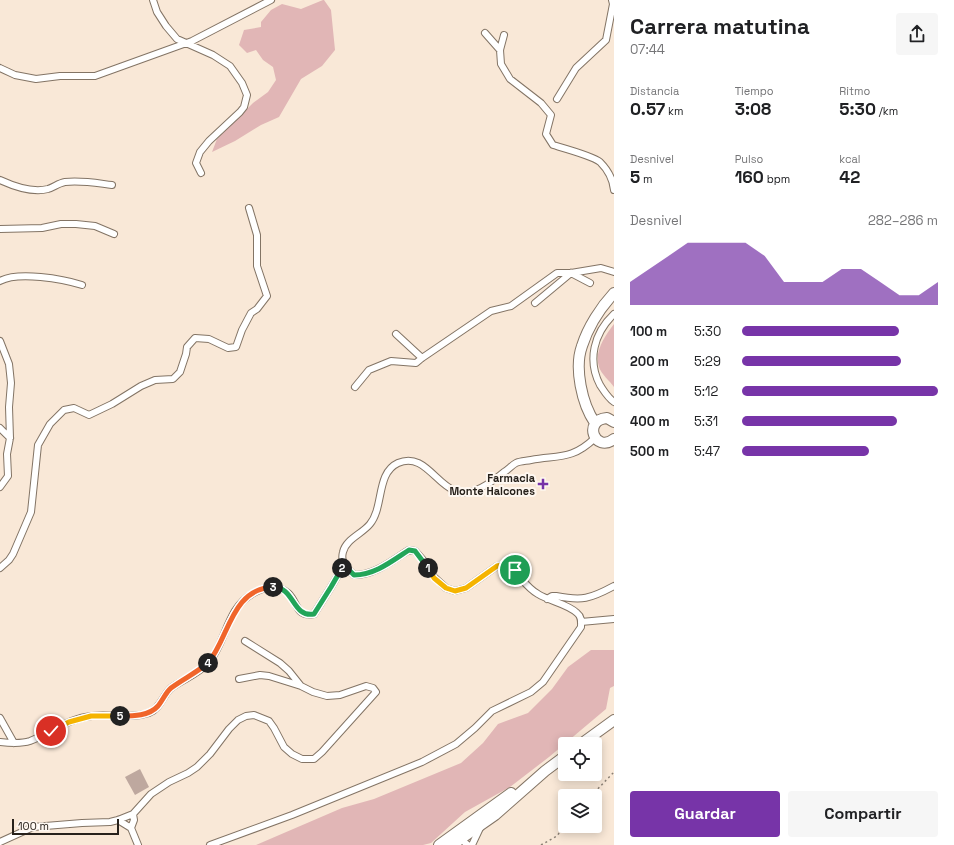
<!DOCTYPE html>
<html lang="es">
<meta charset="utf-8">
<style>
body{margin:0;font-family:"Space Grotesk",sans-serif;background:#f6f6f6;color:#202124;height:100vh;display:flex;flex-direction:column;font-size:15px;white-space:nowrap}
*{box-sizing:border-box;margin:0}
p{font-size:13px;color:#757577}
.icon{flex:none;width:22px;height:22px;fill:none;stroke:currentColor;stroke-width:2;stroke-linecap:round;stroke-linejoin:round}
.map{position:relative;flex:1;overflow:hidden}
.sheet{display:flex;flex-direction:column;background:#fff;width:340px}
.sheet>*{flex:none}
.controls{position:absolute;left:558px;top:737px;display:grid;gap:8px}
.controls a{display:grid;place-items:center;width:44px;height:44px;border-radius:4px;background:#fff;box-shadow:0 2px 10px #0003;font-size:20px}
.scale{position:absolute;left:12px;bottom:10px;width:107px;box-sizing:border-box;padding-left:4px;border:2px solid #27211b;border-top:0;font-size:11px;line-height:14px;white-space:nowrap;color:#27211b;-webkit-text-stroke:3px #fef7f0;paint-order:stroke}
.pin{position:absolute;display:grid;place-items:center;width:34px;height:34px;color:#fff;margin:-17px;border:2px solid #fff;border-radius:50%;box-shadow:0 1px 4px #0007}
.km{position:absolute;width:20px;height:20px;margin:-10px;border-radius:50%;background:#222;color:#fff;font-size:11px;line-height:20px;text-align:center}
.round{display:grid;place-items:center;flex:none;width:42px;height:42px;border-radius:4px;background:#f6f6f6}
.summary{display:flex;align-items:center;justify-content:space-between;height:68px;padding:0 16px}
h1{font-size:22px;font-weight:600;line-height:30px}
.metrics{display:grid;grid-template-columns:repeat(3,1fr);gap:6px;height:68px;padding:4px 16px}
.metrics div{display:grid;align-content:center}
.metrics b{font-size:17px;font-weight:600}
.metrics small{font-size:11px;font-weight:400}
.metrics p{font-size:11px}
.chart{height:112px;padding:8px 16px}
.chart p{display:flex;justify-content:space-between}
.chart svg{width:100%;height:72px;margin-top:4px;fill:#7734a8;opacity:.7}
.cta{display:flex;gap:8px;margin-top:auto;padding:8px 16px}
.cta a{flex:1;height:46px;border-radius:4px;background:#7734a8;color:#fff;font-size:16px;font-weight:600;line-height:46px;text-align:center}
.cta a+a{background:#f6f6f6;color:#202124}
ul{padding:0 16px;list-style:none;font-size:13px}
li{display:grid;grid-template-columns:64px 48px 1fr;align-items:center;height:30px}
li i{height:10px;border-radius:5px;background:#7734a8}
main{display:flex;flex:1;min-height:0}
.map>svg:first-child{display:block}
.green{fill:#e1b6b6}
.building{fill:#bea89f}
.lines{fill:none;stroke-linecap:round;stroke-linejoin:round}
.minor-casing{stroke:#837465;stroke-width:8}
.primary-casing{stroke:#837465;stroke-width:12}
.path{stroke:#8b8075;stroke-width:1.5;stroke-dasharray:2 3;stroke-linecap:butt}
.minor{stroke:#fff;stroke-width:6}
.primary{stroke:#fff;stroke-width:10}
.split-1-casing{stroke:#fff;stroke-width:8}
.split-2-casing{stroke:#fff;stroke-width:8}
.split-3-casing{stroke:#fff;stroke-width:8}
.split-4-casing{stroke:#fff;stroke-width:8}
.split-5-casing{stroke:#fff;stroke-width:8}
.split-6-casing{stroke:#fff;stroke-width:8}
.split-1{stroke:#f5b400;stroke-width:5}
.split-2{stroke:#22a559;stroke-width:5}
.split-3{stroke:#22a559;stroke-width:5}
.split-4{stroke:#f0652b;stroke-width:5}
.split-5{stroke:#f0652b;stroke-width:5}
.split-6{stroke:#f5b400;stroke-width:5}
.poi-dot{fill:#7734a8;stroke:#fef7f0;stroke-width:1.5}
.labels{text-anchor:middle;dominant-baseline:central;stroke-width:4;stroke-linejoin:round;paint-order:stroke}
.poi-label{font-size:11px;font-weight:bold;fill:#27211b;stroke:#fef7f0;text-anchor:end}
</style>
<main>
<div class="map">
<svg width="614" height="845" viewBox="0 0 614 845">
<rect width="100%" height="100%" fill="#f9e8d7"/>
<path class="green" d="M 323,0 L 324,0 L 331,10 L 335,50 L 322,66 L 301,79 L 279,117 L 261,125 L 235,141 L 212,152 L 217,139 L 253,103 L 268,92 L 276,80 L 273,67 L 263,60 L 256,50 L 247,53 L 239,45 L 244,30 L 261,27 L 261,22 L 271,10 L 282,4 L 301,9 Z
M 614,324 L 614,387 C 610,381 601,374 599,367 C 594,351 605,336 614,324 Z
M 591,650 L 614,650 L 614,686 L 610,688 L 606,709 L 549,757 L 510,787 L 465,812 L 431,843 L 423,845 L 256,845 L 342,808 L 374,799 L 461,763 L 483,743 L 498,724 L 528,713 L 552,689 L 568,667 Z"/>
<path class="building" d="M 140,769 L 149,787 L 135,795 L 125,777 Z"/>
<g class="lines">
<g class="minor-casing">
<path id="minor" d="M 153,0 L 157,12 L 166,26 L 177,39 L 213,55 L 230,66 L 242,83 L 247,95 L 244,107 L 240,112 L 209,141 L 200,152 L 196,163 L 201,173
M 485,33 L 500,50
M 504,35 L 500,50 L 501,64 L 510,79 L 541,103 L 551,115 L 546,134 L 553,145 C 563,148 593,156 600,162 C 608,170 613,180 614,190
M 0,68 L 15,75 L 36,79 L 60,76 L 95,76 L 192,41 L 271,0
M 557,99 L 576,68 L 606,40 L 613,4 L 612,0
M 0,180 C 13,186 33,193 48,189 C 54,187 59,183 65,182 C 81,180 96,183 112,185
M 0,229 L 42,228 L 61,224 L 76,224 L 95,226 L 114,234
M 571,273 L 590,283
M 0,281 C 18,271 63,279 82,285
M 535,303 L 571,273
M 614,314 C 594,333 587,360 600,385 C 604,391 608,398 614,402
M 396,334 L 422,358
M 0,341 L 9,364 L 11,383 L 9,407 L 10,438 L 7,454 L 8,476 L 0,487
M 355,387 L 369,370 L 391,361 L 416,363 L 422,358 L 491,311 L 511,306 L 557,273 L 571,273 L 601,268 L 614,272
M 0,428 L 10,438
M 0,568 L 9,560 L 13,554 L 31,512 L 38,445 L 50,424 L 64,410 L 74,408 L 89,415 L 112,404 L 141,386 L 155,380 L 173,379 L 180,372 L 186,354 L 187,347 L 195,338 L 209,339 L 228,348 L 236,347 L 242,330 L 251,313 L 257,309 L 267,296 L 257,266 L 257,235 L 249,208
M 547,599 L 552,596 L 556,596 C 582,601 590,599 614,586
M 581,622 L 614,619
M 245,641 L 280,663 L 289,671 L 301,686
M 0,718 L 14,743
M 0,742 C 9,743 21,744 30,741 C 51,733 69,718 92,716 C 110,714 131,719 149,713 C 160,709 163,695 171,688 C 183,679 199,674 209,662 C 226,642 227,608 252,594 C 263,587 278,584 288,593 C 298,602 296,618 314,614 L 331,587 L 344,565
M 118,820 L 131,828 L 138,845
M 131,828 L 134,820 L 133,814
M 457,840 L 463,841 L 468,845
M 0,842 L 33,827 L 82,823 L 110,822 L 118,820 L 133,814 L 151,794 L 169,782 L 188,773 L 197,767 L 210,754 L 229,729 L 238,720 L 246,716 L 254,715 L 269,721 L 274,728 L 284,747 L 292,754 L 302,759 L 314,759 L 322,752 L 376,692 L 373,688 L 366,686 L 340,695 L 327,696 L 313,692 L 301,686 L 269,676 L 260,675 L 239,679
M 210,845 L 292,815 L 422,762 L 456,744 L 475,728 L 492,711 L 531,692 L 543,682 L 581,627 C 581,622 582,617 577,613 C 568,604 549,601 538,594 C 525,587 519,573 507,565 L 497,566 L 466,588 L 455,591 L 446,588 L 434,577 L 423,560 L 415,551 L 409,550 C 391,561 375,575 354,575 C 347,568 340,563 343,552 C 346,539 362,534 370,524 C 384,507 376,473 398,463 C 423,452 435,483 455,491 C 471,498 492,482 504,472 C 508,470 512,465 516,463 C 520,461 526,461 531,460 C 559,455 572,460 595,438
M 472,845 L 480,828"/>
</g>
<g class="primary-casing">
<path id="primary" d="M 614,422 L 607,418 C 582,420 595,454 614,439
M 595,423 C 582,404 574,368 582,346 C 588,327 601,307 614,293
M 581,744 L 614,720
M 439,845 L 511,793
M 452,845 L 495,815 L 545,771 L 565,756"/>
</g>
<path class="path" d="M 591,796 L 614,772
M 541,845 L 557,836 L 565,825"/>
<use href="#minor" class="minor"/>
<use href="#primary" class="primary"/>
</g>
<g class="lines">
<g class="split-1-casing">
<path id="split-1" d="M 428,568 L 434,578 L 446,588 L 455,591 L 466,588 L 497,566 L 506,564 L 515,570"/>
</g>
<g class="split-2-casing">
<path id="split-2" d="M 342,568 L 344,565 L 354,575 C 375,575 392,561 409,550 L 415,551 L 428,568"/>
</g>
<g class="split-3-casing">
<path id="split-3" d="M 273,587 C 295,587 292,618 314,614 L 331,587 L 342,568"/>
</g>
<g class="split-4-casing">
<path id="split-4" d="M 208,663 C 229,638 231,589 273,587"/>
</g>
<g class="split-5-casing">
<path id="split-5" d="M 120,716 C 134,716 149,716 158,706 C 163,700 166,692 171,688 C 183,679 196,673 208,663"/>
</g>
<g class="split-6-casing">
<path id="split-6" d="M 51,731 L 69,722 L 91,716 L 120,716"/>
</g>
<use href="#split-1" class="split-1"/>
<use href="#split-2" class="split-2"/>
<use href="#split-3" class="split-3"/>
<use href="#split-4" class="split-4"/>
<use href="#split-5" class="split-5"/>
<use href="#split-6" class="split-6"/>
</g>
<path class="poi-dot" d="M541 478h4v4h4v4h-4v4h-4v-4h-4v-4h4z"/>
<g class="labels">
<g class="poi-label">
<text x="535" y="478">Farmacia<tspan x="535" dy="13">Monte Halcones</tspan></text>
</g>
</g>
</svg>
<div class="controls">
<a><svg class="icon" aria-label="locate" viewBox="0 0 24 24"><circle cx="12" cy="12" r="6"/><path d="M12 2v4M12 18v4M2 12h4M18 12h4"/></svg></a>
<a><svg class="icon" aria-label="layers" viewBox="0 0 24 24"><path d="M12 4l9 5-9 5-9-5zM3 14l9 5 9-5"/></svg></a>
</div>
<div class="scale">100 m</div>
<div class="pin" style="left:515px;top:570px;background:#1e9e55"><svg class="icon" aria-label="arrive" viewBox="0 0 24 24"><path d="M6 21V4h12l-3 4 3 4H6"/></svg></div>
<div class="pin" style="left:51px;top:731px;background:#d93025"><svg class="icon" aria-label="check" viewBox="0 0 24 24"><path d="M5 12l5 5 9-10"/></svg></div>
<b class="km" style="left:428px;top:568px">1</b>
<b class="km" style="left:342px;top:568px">2</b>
<b class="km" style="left:273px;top:587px">3</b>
<b class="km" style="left:208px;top:663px">4</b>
<b class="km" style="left:120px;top:716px">5</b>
</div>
<section class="sheet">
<div class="summary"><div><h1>Carrera matutina</h1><p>07:44</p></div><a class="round"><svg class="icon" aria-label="share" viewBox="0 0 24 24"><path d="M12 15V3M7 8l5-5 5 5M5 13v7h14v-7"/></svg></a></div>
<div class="metrics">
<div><p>Distancia</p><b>0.57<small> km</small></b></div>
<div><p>Tiempo</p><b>3:08</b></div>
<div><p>Ritmo</p><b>5:30<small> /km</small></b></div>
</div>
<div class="metrics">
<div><p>Desnivel</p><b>5<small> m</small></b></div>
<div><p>Pulso</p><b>160<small> bpm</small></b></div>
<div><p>kcal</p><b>42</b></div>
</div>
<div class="chart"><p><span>Desnivel</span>282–286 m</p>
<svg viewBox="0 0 160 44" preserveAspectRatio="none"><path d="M0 44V30L10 22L20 14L30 6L40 6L50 6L60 6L70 14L80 30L90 30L100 30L110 22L120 22L130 30L140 38L150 38L160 30V44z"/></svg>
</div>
<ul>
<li><b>100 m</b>5:30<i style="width:80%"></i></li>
<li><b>200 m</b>5:29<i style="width:81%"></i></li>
<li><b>300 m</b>5:12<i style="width:100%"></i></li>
<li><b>400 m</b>5:31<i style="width:79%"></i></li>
<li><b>500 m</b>5:47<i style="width:65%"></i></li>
</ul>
<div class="cta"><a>Guardar</a><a>Compartir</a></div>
</section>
</main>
